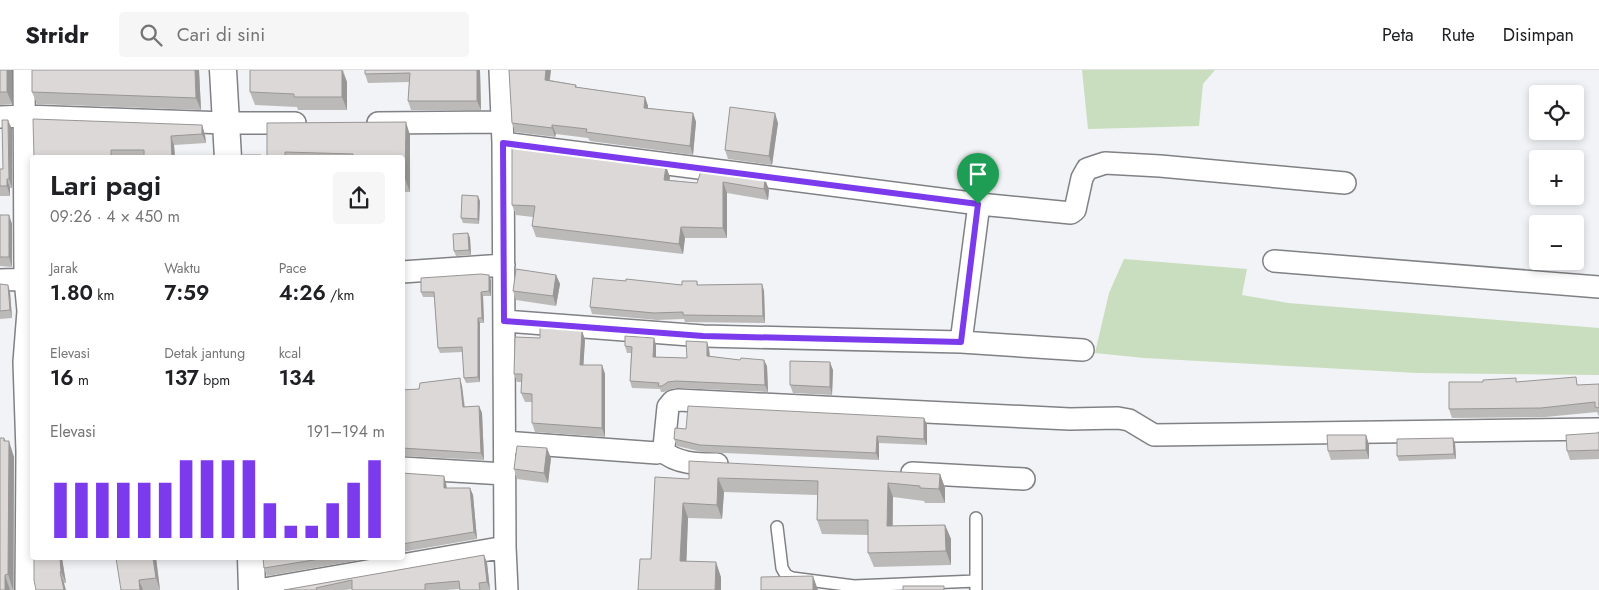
<!DOCTYPE html>
<html lang="id">
<meta charset="utf-8">
<style>
body{margin:0;font-family:Jost,sans-serif;background:#f6f6f6;color:#202124;height:100vh;display:flex;flex-direction:column;font-size:19px;white-space:nowrap}
*{box-sizing:border-box;margin:0}
p{font-size:16px;color:#757577}
.icon{flex:none;width:28px;height:28px;fill:none;stroke:currentColor;stroke-width:2;stroke-linecap:round;stroke-linejoin:round}
.map{position:relative;flex:1;overflow:hidden}
.details{position:absolute;left:30px;top:85px;width:375px;height:405px;display:flex;flex-direction:column;background:#fff;border-radius:5px;box-shadow:0 2px 8px #0003}
.details>*{flex:none}
.tools{position:absolute;left:1529px;top:15px;display:grid;gap:10px}
.tools a{display:grid;place-items:center;width:55px;height:55px;border-radius:5px;background:#fff;box-shadow:0 2px 8px #0003;font-size:25px}
.pin{position:absolute;display:grid;place-items:center;width:42px;height:42px;color:#fff;margin:-51px -21px;border-radius:50% 50% 50% 0;rotate:-45deg;box-shadow:0 0 5px #0007}
.pin .icon{rotate:45deg}
.round{display:grid;place-items:center;flex:none;width:52px;height:52px;border-radius:5px;background:#f6f6f6}
.summary{display:flex;align-items:center;justify-content:space-between;height:85px;padding:0 20px}
h1{font-size:28px;font-weight:600;line-height:38px}
.stats{display:grid;grid-template-columns:repeat(3,1fr);gap:8px;height:85px;padding:5px 20px}
.stats div{display:grid;align-content:center}
.stats b{font-size:21px;font-weight:600}
.stats small{font-size:14px;font-weight:400}
.stats p{font-size:14px}
.chart{height:140px;padding:10px 20px}
.chart p{display:flex;justify-content:space-between}
.chart svg{width:100%;height:90px;margin-top:5px;stroke:#7c3aed;stroke-width:6}
header{display:flex;align-items:center;gap:30px;box-sizing:border-box;height:70px;padding:0 25px;background:#fff;border-bottom:1px solid #e0e0e0}
header strong{font-size:24px}
nav{display:flex;gap:28px;margin-inline-start:auto;font-size:18px}
.search{width:350px;height:45px;background:#f6f6f6;display:flex;align-items:center;gap:12px;box-sizing:border-box;padding:0 18px;border-radius:5px;color:#757577;font-size:19px}
.map>svg:first-child{display:block}
.green{fill:#c9ddbf}
.lines{fill:none;stroke-linecap:round;stroke-linejoin:round}
.service-casing{stroke:#808184;stroke-width:14}
.minor-casing{stroke:#808184;stroke-width:24}
.tertiary-casing{stroke:#808184;stroke-width:29}
.service{stroke:#fff;stroke-width:11}
.minor{stroke:#fff;stroke-width:21}
.tertiary{stroke:#fff;stroke-width:26}
.wall{fill:#bcbab9}
.shaded-wall{fill:#999796}
.building{fill:#dbd8d7;stroke:#999796}
.route-casing{stroke:#fff;stroke-width:10}
.route{stroke:#7c3aed;stroke-width:6}
</style>
<header>
<strong>Stridr</strong>
<div class="search"><svg class="icon" aria-label="search" viewBox="0 0 24 24"><circle cx="10" cy="10" r="6"/><path d="M15 15l6 6"/></svg>Cari di sini</div>
<nav><a>Peta</a><a>Rute</a><a>Disimpan</a></nav>
</header>
<div class="map">
<svg width="1599" height="520" viewBox="0 0 1599 520">
<rect width="100%" height="100%" fill="#f1f3f6"/>
<path class="green" d="M 1082,0 L 1215,0 L 1203,14 L 1199,56 L 1088,59 Z
M 1124,189 L 1247,199 L 1242,225 L 1288,233 L 1599,258 L 1599,305 L 1417,303 L 1144,288 L 1095,283 L 1109,223 Z"/>
<g class="lines">
<g class="service-casing">
<path id="service" d="M 777,457 L 782,498 L 786,505 L 792,508 L 854,516 L 854,520
M 854,516 L 976,511
M 976,520 L 976,448"/>
</g>
<g class="minor-casing">
<path id="minor" d="M 24,0 L 25,209 L 28,241 L 24,292 L 27,382 L 26,520
M 500,0 L 503,73 L 505,477 L 507,520
M 0,47 L 25,46 L 226,53 L 295,53
M 378,53 L 501,52
M 503,73 L 979,134 L 1071,143 L 1075,140 L 1082,108 L 1087,99 L 1105,93 L 1160,96 L 1345,113
M 1274,191 L 1599,217
M 402,202 L 504,195
M 0,210 L 32,209
M 504,251 L 703,266 L 961,272 L 1083,280
M 961,272 L 979,134
M 505,372 L 657,383 L 664,377 L 668,337 L 673,331 L 678,330 L 1070,349 L 1118,348 L 1129,350 L 1154,365 L 1599,359
M 661,380 C 677,394 697,394 717,394
M 402,398 L 505,404
M 912,403 L 1024,409
M 258,520 L 505,477"/>
</g>
<g class="tertiary-casing">
<path id="tertiary" d="M 223,0 L 228,88
M 251,488 L 252,520"/>
</g>
<use href="#service" class="service"/>
<use href="#minor" class="minor"/>
<use href="#tertiary" class="tertiary"/>
</g>
<path class="wall" d="M 0,0 L 12,34 L 0,35 Z
M 32,0 L 199,0 L 201,40 L 37,34 L 32,22 Z
M 250,0 L 343,0 L 347,12 L 347,40 L 298,40 L 297,37 L 255,35 L 250,22 Z
M 365,0 L 480,0 L 481,40 L 411,40 L 408,31 L 409,12 L 368,13 L 365,4 Z
M 509,0 L 551,0 L 550,10 L 576,15 L 577,17 L 645,27 L 648,36 L 648,38 L 693,43 L 696,52 L 693,85 L 590,71 L 588,68 L 556,64 L 555,67 L 515,62 L 512,53 Z
M 267,53 L 410,65 L 410,122 L 402,122 L 402,88 L 267,88 Z
M 778,53 L 772,95 L 728,89 L 725,80 Z
M 202,55 L 205,65 L 206,73 L 174,75 L 175,88 L 34,88 Z
M 12,59 L 12,118 L 10,118 L 10,126 L 0,126 L 0,99 L 3,99 Z
M 548,83 L 670,107 L 669,110 L 697,113 L 765,109 L 769,120 L 768,130 L 727,123 L 727,168 L 685,168 L 683,184 L 536,167 L 532,156 L 533,147 L 516,145 L 512,135 Z
M 480,131 L 479,154 L 463,153 L 461,148 Z
M 0,145 L 9,145 L 12,154 L 12,197 L 0,196 Z
M 468,163 L 470,168 L 471,185 L 456,186 L 454,181 Z
M 556,205 L 560,214 L 556,236 L 516,230 L 513,221 Z
M 491,210 L 491,226 L 483,226 L 484,253 L 480,253 L 480,312 L 466,313 L 464,308 L 463,282 L 440,283 L 438,278 L 434,227 L 423,227 L 421,222 Z
M 626,211 L 682,215 L 697,211 L 698,215 L 762,214 L 764,221 L 765,253 L 685,252 L 684,249 L 657,250 L 592,244 L 590,237 Z
M 0,214 L 8,215 L 10,222 L 12,248 L 0,249 Z
M 582,261 L 585,270 L 583,295 L 602,295 L 605,304 L 605,367 L 535,362 L 532,353 L 532,332 L 525,332 L 521,323 L 522,312 L 517,312 L 514,304 L 540,268 Z
M 654,268 L 656,275 L 656,287 L 687,288 L 707,272 L 709,279 L 710,286 L 767,296 L 768,322 L 678,318 L 671,319 L 664,322 L 661,322 L 660,319 L 632,318 L 630,311 L 631,283 L 627,283 L 625,276 Z
M 833,300 L 832,325 L 793,323 L 790,315 Z
M 1517,312 L 1579,315 L 1599,314 L 1599,347 L 1597,342 L 1545,347 L 1452,348 L 1449,339 Z
M 462,316 L 465,337 L 479,336 L 482,343 L 484,390 L 402,386 L 402,320 Z
M 924,348 L 927,355 L 927,375 L 879,373 L 879,390 L 702,382 L 677,376 L 674,369 L 686,359 Z
M 1599,362 L 1599,389 L 1570,390 L 1567,381 Z
M 1366,365 L 1369,375 L 1369,389 L 1331,390 L 1328,381 Z
M 4,368 L 14,387 L 14,520 L 0,520 Z
M 1455,373 L 1456,389 L 1399,391 L 1397,386 Z
M 551,388 L 548,413 L 517,409 L 514,399 Z
M 402,403 L 446,413 L 447,418 L 470,418 L 473,425 L 477,469 L 402,482 Z
M 940,404 L 945,418 L 945,433 L 925,433 L 924,431 L 893,427 L 893,456 L 945,455 L 951,469 L 951,495 L 874,497 L 868,483 L 868,465 L 822,464 L 817,450 L 817,425 L 724,422 L 722,449 L 688,448 L 686,491 L 721,507 L 651,489 L 689,409 Z
M 484,485 L 487,493 L 490,520 L 460,520 L 459,519 L 447,520 L 352,520 L 352,519 L 345,520 L 284,520 Z
M 34,488 L 62,488 L 66,513 L 64,513 Z
M 156,488 L 160,520 L 121,520 Z
M 263,488 L 372,488 L 267,506 L 264,498 Z"/>
<path class="shaded-wall" d="M 7,0 L 12,0 L 12,34 L 7,22 Z
M 195,0 L 199,0 L 201,40 L 196,28 Z
M 342,0 L 347,12 L 347,40 L 342,27 Z
M 477,0 L 480,0 L 481,40 L 477,31 Z
M 546,0 L 551,0 L 548,19 L 545,10 Z
M 645,27 L 648,36 L 647,47 L 644,38 Z
M 693,43 L 696,52 L 693,85 L 690,76 Z
M 775,43 L 778,53 L 772,95 L 769,86 Z
M 8,50 L 12,59 L 12,118 L 9,109 Z
M 406,52 L 410,65 L 410,122 L 405,109 Z
M 202,55 L 205,65 L 206,73 L 202,64 Z
M 552,55 L 556,64 L 555,67 L 552,58 Z
M 171,66 L 174,75 L 175,88 L 172,88 Z
M 666,96 L 670,107 L 668,120 L 664,110 Z
M 7,109 L 10,118 L 10,126 L 7,116 Z
M 765,109 L 769,120 L 768,130 L 764,119 Z
M 723,112 L 727,123 L 727,168 L 723,158 Z
M 478,126 L 480,131 L 479,154 L 478,149 Z
M 9,145 L 12,154 L 12,197 L 9,187 Z
M 681,157 L 685,168 L 683,184 L 679,174 Z
M 468,163 L 470,168 L 471,185 L 469,180 Z
M 489,205 L 491,210 L 491,226 L 489,221 Z
M 556,205 L 560,214 L 556,236 L 553,226 Z
M 762,214 L 764,221 L 765,253 L 763,246 Z
M 8,215 L 10,222 L 12,248 L 10,240 Z
M 481,222 L 483,226 L 484,253 L 482,248 Z
M 478,248 L 480,253 L 480,312 L 478,307 Z
M 582,261 L 585,270 L 583,303 L 580,295 Z
M 654,268 L 656,275 L 656,293 L 653,287 Z
M 707,272 L 709,279 L 710,293 L 707,286 Z
M 764,290 L 767,296 L 768,322 L 765,315 Z
M 830,292 L 833,300 L 832,325 L 830,317 Z
M 602,295 L 605,304 L 605,367 L 602,358 Z
M 460,308 L 462,316 L 465,344 L 463,337 Z
M 479,336 L 482,343 L 484,390 L 481,383 Z
M 924,348 L 927,355 L 927,375 L 924,369 Z
M 1366,365 L 1369,375 L 1369,389 L 1366,380 Z
M 877,366 L 879,373 L 879,390 L 876,383 Z
M 4,368 L 8,379 L 9,371 L 14,387 L 13,520 L 8,504 Z
M 1453,368 L 1455,373 L 1456,389 L 1454,384 Z
M 547,378 L 551,388 L 548,413 L 544,403 Z
M 940,404 L 945,418 L 945,433 L 939,419 Z
M 444,406 L 446,413 L 447,426 L 444,418 Z
M 718,408 L 724,422 L 722,449 L 717,435 Z
M 888,413 L 893,427 L 892,470 L 887,456 Z
M 470,418 L 473,425 L 477,469 L 474,462 Z
M 683,433 L 688,448 L 686,505 L 680,491 Z
M 945,455 L 951,469 L 951,495 L 946,481 Z
M 484,485 L 487,493 L 490,520 L 487,512 Z
M 60,488 L 62,488 L 66,513 L 61,502 Z
M 153,488 L 156,488 L 160,520 L 156,508 Z
M 716,492 L 721,507 L 721,520 L 715,520 Z
M 60,502 L 64,513 L 66,520 L 64,520 Z
M 5,505 L 10,520 L 5,520 Z
M 813,506 L 818,520 L 813,520 Z
M 139,510 L 143,520 L 140,520 Z"/>
<path class="building" d="M 0,0 L 7,0 L 7,22 L 0,22 Z
M 32,0 L 195,0 L 196,28 L 32,22 Z
M 250,0 L 342,0 L 342,27 L 294,27 L 294,24 L 250,22 Z
M 365,0 L 477,0 L 477,31 L 408,31 L 410,3 L 365,4 Z
M 509,0 L 546,0 L 545,10 L 576,15 L 575,17 L 645,27 L 644,38 L 693,43 L 690,76 L 586,62 L 587,59 L 552,55 L 552,58 L 512,53 Z
M 730,37 L 775,43 L 769,86 L 725,80 Z
M 33,49 L 202,55 L 202,64 L 171,66 L 172,88 L 144,88 L 144,80 L 111,80 L 111,88 L 34,88 Z
M 2,50 L 8,50 L 9,109 L 7,109 L 7,116 L 0,116 L 0,99 L 3,99 Z
M 406,52 L 405,109 L 402,109 L 402,88 L 353,88 L 353,84 L 285,82 L 285,88 L 267,88 L 267,53 Z
M 512,77 L 547,81 L 547,83 L 583,86 L 666,96 L 664,110 L 697,113 L 701,101 L 765,109 L 764,119 L 723,112 L 723,158 L 681,157 L 679,174 L 532,156 L 535,136 L 512,135 Z
M 243,85 L 261,85 L 261,88 L 243,88 Z
M 462,125 L 478,126 L 478,149 L 461,148 Z
M 0,145 L 9,145 L 9,187 L 0,187 Z
M 468,163 L 469,180 L 454,181 L 453,164 Z
M 516,199 L 556,205 L 553,226 L 513,221 Z
M 481,204 L 489,205 L 489,221 L 481,222 L 482,248 L 478,248 L 478,307 L 464,308 L 462,277 L 438,278 L 434,222 L 421,222 L 421,208 Z
M 593,208 L 626,211 L 626,209 L 682,215 L 682,211 L 697,211 L 697,215 L 762,214 L 763,246 L 683,245 L 683,242 L 654,243 L 590,237 Z
M 0,214 L 8,215 L 10,240 L 0,241 Z
M 540,258 L 582,261 L 580,295 L 602,295 L 602,358 L 532,353 L 532,324 L 521,323 L 522,304 L 514,304 L 515,267 L 540,268 Z
M 625,266 L 654,268 L 653,287 L 687,288 L 686,271 L 707,272 L 707,286 L 740,290 L 741,288 L 764,290 L 765,315 L 676,311 L 668,312 L 662,316 L 658,316 L 659,313 L 630,311 L 632,277 L 625,276 Z
M 790,291 L 830,292 L 830,317 L 790,315 Z
M 1576,307 L 1577,315 L 1599,314 L 1599,338 L 1595,337 L 1595,332 L 1541,338 L 1449,339 L 1449,312 L 1483,312 L 1483,310 L 1516,308 L 1516,312 Z
M 460,308 L 463,337 L 479,336 L 481,383 L 402,378 L 402,320 L 419,319 L 420,313 Z
M 688,336 L 924,348 L 924,369 L 877,366 L 876,383 L 700,375 L 674,369 L 675,358 L 686,359 Z
M 1599,362 L 1599,380 L 1567,381 L 1566,365 L 1597,363 Z
M 1327,365 L 1366,365 L 1366,380 L 1328,381 Z
M 0,368 L 4,368 L 4,371 L 9,371 L 8,504 L 5,505 L 5,520 L 0,520 Z
M 1453,368 L 1454,384 L 1397,386 L 1397,369 Z
M 517,376 L 547,378 L 544,403 L 514,399 Z
M 689,391 L 940,404 L 939,419 L 920,418 L 920,416 L 888,413 L 887,456 L 945,455 L 946,481 L 868,483 L 868,450 L 817,450 L 818,411 L 718,408 L 717,435 L 683,433 L 680,491 L 716,492 L 715,520 L 638,520 L 640,489 L 651,489 L 655,407 L 689,409 Z
M 402,403 L 444,406 L 444,418 L 470,418 L 474,462 L 402,474 Z
M 484,485 L 487,512 L 479,513 L 480,520 L 460,520 L 459,511 L 425,514 L 425,520 L 352,520 L 352,510 L 316,518 L 317,520 L 284,520 Z
M 34,488 L 60,488 L 61,502 L 60,502 L 64,520 L 36,520 L 34,510 Z
M 116,488 L 153,488 L 156,508 L 139,510 L 140,520 L 121,520 Z
M 263,488 L 326,488 L 264,498 Z
M 813,506 L 813,520 L 761,520 L 761,507 Z
M 903,516 L 944,516 L 944,520 L 903,520 Z"/>
<g class="lines">
<g class="route-casing">
<path id="route" d="M 503,73 L 978,134 L 961,272 L 703,266 L 504,251 Z"/>
</g>
<use href="#route" class="route"/>
</g>
</svg>
<div class="tools">
<a><svg class="icon" aria-label="locate" viewBox="0 0 24 24"><circle cx="12" cy="12" r="6"/><path d="M12 2v4M12 18v4M2 12h4M18 12h4"/></svg></a>
<a>+</a>
<a>−</a>
</div>
<div class="pin" style="left:978px;top:134px;background:#1e9e55"><svg class="icon" aria-label="arrive" viewBox="0 0 24 24"><path d="M6 21V4h12l-3 4 3 4H6"/></svg></div>
<section class="details">
<div class="summary"><div><h1>Lari pagi</h1><p>09:26 · 4 × 450 m</p></div><a class="round"><svg class="icon" aria-label="share" viewBox="0 0 24 24"><path d="M12 15V3M7 8l5-5 5 5M5 13v7h14v-7"/></svg></a></div>
<div class="stats">
<div><p>Jarak</p><b>1.80<small> km</small></b></div>
<div><p>Waktu</p><b>7:59</b></div>
<div><p>Pace</p><b>4:26<small> /km</small></b></div>
</div>
<div class="stats">
<div><p>Elevasi</p><b>16<small> m</small></b></div>
<div><p>Detak jantung</p><b>137<small> bpm</small></b></div>
<div><p>kcal</p><b>134</b></div>
</div>
<div class="chart"><p><span>Elevasi</span>191–194 m</p>
<svg viewBox="0 0 160 44" preserveAspectRatio="none"><path d="M5 44V17M15 44V17M25 44V17M35 44V17M45 44V17M55 44V17M65 44V6M75 44V6M85 44V6M95 44V6M105 44V27M115 44V38M125 44V38M135 44V27M145 44V17M155 44V6"/></svg>
</div>
</section>
</div>
